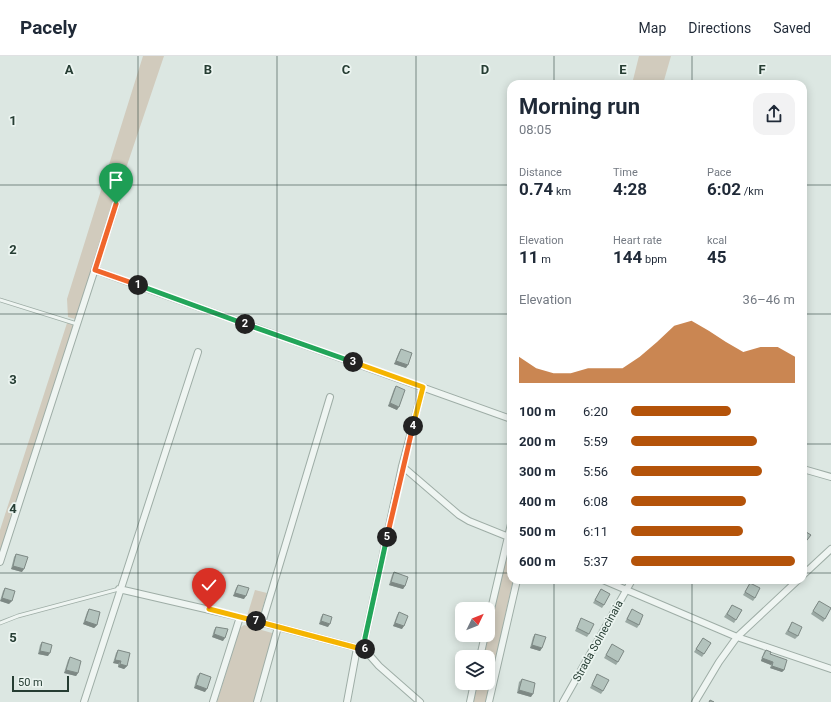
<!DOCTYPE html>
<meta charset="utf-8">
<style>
body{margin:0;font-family:Roboto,sans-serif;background:#f2f2f3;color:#1f2937;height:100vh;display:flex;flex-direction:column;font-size:15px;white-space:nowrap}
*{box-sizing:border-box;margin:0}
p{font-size:13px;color:#747a83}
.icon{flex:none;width:22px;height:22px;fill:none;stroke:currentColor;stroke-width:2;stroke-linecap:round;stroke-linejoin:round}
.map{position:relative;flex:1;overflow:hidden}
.sheet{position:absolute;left:507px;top:24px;width:300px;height:504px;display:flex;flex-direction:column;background:#fff;border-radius:12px;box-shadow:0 2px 10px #0003}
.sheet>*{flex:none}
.needle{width:26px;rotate:47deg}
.tools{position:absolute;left:455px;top:546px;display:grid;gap:8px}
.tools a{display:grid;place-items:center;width:40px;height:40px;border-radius:8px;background:#fff;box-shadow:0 2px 10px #0003;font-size:20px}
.scale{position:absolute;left:12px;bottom:10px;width:57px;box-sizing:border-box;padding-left:4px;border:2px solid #263d33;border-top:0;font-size:11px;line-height:14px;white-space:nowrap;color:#263d33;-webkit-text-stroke:3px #ebf4f0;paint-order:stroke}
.pin{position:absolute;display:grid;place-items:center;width:34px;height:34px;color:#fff;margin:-41px -17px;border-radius:50% 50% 50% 0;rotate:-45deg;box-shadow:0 0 4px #0007}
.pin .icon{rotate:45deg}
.km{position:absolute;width:20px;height:20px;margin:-10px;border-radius:50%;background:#222;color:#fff;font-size:11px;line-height:20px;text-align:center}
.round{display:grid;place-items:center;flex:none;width:42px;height:42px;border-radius:12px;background:#f2f2f3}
.headline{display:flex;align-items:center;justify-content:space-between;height:68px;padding:0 12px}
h1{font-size:22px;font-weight:700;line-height:30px}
.figures{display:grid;grid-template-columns:repeat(3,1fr);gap:6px;height:68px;padding:4px 12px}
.figures div{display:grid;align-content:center}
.figures b{font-size:17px;font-weight:700}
.figures small{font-size:11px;font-weight:400}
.figures p{font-size:11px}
.chart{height:112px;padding:8px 12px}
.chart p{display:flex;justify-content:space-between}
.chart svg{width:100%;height:72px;margin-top:4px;fill:#b45309;opacity:.7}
ul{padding:0 12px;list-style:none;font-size:13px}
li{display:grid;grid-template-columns:64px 48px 1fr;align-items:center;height:30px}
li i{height:10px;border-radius:5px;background:#b45309}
header{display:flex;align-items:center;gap:24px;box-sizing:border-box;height:56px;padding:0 20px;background:#fff;border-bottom:1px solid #e0e1e3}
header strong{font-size:19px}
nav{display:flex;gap:22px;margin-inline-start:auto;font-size:14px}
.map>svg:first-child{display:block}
.green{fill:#d1cbbd}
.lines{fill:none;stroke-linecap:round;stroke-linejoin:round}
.lane-casing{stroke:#9eada6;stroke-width:4.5}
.street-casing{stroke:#9eada6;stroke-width:8}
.lane{stroke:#eff5f2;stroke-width:3}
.street{stroke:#eff5f2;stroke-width:6}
.wall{fill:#9aa8a3}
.shaded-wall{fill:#7d8884}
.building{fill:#b3c3bd;stroke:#7d8884}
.split-1-casing{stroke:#fff;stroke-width:8}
.split-2-casing{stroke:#fff;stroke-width:8}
.split-3-casing{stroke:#fff;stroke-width:8}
.split-4-casing{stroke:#fff;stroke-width:8}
.split-5-casing{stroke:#fff;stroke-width:8}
.split-6-casing{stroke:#fff;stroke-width:8}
.split-7-casing{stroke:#fff;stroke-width:8}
.split-8-casing{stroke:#fff;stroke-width:8}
.split-1{stroke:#f0652b;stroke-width:5}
.split-2{stroke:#22a559;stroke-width:5}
.split-3{stroke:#22a559;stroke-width:5}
.split-4{stroke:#f5b400;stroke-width:5}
.split-5{stroke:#f0652b;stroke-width:5}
.split-6{stroke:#22a559;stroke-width:5}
.split-7{stroke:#f5b400;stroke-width:5}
.split-8{stroke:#f5b400;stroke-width:5}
.grid{fill:none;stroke:#263d33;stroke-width:1;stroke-opacity:0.55}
.labels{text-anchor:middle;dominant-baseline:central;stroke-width:3.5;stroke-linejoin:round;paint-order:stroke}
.street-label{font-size:11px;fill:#263d33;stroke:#ebf4f0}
.grid-label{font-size:13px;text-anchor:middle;font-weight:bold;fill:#263d33;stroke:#ebf4f0;stroke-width:3.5;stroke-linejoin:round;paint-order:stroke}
</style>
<header>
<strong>Pacely</strong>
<nav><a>Map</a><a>Directions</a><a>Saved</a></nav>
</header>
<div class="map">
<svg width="831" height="646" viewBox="0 0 831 646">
<rect width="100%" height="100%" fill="#dce7e2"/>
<path class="green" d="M 143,0 L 164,0 L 75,263 L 68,261 L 67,243 Z
M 639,0 L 671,0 L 663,28 L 632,28 Z
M 67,267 L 74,269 L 0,498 L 0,474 Z
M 509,485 L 511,486 L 511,524 L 513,524 L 486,646 L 473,646 L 477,627 L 488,627 L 488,601 L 483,601 Z
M 255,534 L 267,537 L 259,563 L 247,560 Z
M 244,569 L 272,577 L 273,582 L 255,646 L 217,646 L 240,572 Z"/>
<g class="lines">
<g class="lane-casing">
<path id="lane" d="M 0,244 L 77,268
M 0,567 L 18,560 L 119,533"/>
</g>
<g class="street-casing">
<path id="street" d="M 95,214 L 511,363
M 402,410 L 459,459 L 469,465 L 511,482
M 803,413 L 831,421
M 0,506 L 116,148
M 803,519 L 831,493
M 603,524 L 737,581 L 831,613
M 119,533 L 240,561 L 365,594
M 488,566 L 511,468
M 262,567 L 330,341
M 480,601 L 485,579
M 84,646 L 198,296
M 213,646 L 240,561
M 257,646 L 278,571
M 347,646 L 357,592
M 420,646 L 379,610 L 365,594 L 365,582 L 402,410 L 423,331
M 470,646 L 474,627
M 489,646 L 517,524
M 563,646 L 632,524
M 695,646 L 719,606 L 737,581 L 798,524"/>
</g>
<use href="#lane" class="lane"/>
<use href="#street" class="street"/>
</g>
<path class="wall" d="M 401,293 L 406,312 L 394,308 L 399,296 Z
M 396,330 L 397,354 L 388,350 L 394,333 Z
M 16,498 L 22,516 L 11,513 L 14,501 Z
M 394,516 L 405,530 L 403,533 L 389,529 L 392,519 Z
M 750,527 L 755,542 L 753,545 L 743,539 Z
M 238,529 L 244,543 L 233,540 L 236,532 Z
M 5,532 L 9,548 L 0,545 L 3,535 Z
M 601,533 L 604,549 L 602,552 L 593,547 Z
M 817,548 L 825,563 L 823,566 L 811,558 Z
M 732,549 L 742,554 L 734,567 L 724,561 Z
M 89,553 L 97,569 L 94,572 L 83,568 L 87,556 Z
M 632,553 L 639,569 L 637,572 L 625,566 Z
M 399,556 L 402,573 L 393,570 L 397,559 Z
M 323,558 L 328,571 L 319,568 L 321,561 Z
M 581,562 L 589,578 L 587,581 L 575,575 Z
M 792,566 L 798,580 L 795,583 L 785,578 Z
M 216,571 L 223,585 L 212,581 L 214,574 Z
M 535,578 L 542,592 L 540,595 L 530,592 L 533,581 Z
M 703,582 L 711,587 L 702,601 L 694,596 Z
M 42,586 L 48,600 L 38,598 L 40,589 Z
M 612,588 L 618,606 L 616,609 L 604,602 Z
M 118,594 L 127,610 L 124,613 L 118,611 L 118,608 L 113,607 L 116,597 Z
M 766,594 L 784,614 L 782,616 L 770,612 L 771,609 L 761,605 L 764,596 Z
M 70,601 L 78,617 L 76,620 L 64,617 L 68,604 Z
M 200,617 L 205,636 L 194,632 L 197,620 Z
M 597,618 L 603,635 L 601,638 L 590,632 Z
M 522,623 L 531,641 L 517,637 L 519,626 Z"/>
<path class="shaded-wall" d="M 396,305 L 408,309 L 406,312 L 394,308 Z
M 390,347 L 399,351 L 397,354 L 388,350 Z
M 13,510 L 24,513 L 22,516 L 11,513 Z
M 391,526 L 405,530 L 403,533 L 389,529 Z
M 235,537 L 246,540 L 244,543 L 233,540 Z
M 2,542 L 12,545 L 9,548 L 0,545 Z
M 85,565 L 97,569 L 94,572 L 83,568 Z
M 321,565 L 330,568 L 328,571 L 319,568 Z
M 395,567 L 404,570 L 402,573 L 393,570 Z
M 214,578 L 225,582 L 223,585 L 212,581 Z
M 532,589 L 542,592 L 540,595 L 530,592 Z
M 40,595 L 50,597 L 48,600 L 38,598 Z
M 762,602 L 773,606 L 771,609 L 761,605 Z
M 115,604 L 121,605 L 118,608 L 113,607 Z
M 120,608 L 127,610 L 124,613 L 118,611 Z
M 772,610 L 784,614 L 782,616 L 770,612 Z
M 66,614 L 78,617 L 76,620 L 64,617 Z
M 196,629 L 207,633 L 205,636 L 194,632 Z
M 519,634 L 533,638 L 531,641 L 517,637 Z"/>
<path class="building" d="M 401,293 L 412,297 L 408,309 L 396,305 Z
M 396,330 L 405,334 L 399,351 L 390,347 Z
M 803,474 L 811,479 L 803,489 Z
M 16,498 L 28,501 L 24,513 L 13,510 Z
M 394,516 L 408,521 L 405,530 L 391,526 Z
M 750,527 L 760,532 L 755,542 L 745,536 Z
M 238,529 L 249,532 L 246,540 L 235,537 Z
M 5,532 L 15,535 L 12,545 L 2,542 Z
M 601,533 L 610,538 L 604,549 L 595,544 Z
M 819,545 L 831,552 L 825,563 L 813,555 Z
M 732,549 L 742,554 L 736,564 L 727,558 Z
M 89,553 L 100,556 L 97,569 L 85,565 Z
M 632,553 L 643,559 L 639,569 L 627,563 Z
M 399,556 L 408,560 L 404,570 L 395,567 Z
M 323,558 L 332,561 L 330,568 L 321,565 Z
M 581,562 L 594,568 L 589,578 L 577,572 Z
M 792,566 L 802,571 L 798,580 L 788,575 Z
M 216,571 L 228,573 L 225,582 L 214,578 Z
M 535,578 L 546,581 L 542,592 L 532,589 Z
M 703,582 L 711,587 L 704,598 L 696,593 Z
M 42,586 L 52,589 L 50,597 L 40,595 Z
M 612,588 L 624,595 L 618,606 L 606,599 Z
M 118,594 L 130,597 L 127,610 L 120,608 L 121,605 L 115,604 Z
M 766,594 L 771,596 L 770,598 L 787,604 L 784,614 L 772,610 L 773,606 L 762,602 Z
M 70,601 L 81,605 L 78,617 L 66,614 Z
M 200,617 L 211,621 L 207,633 L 196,629 Z
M 597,618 L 609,624 L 603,635 L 592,629 Z
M 522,623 L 535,627 L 533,638 L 519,634 Z
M 710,644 L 714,646 L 709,646 Z"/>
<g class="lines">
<g class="split-1-casing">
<path id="split-1" d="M 116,148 L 95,214 L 138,229"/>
</g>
<g class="split-2-casing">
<path id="split-2" d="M 138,229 L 245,268"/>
</g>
<g class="split-3-casing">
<path id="split-3" d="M 245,268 L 353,306"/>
</g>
<g class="split-4-casing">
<path id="split-4" d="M 353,306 L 423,331 L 413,370"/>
</g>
<g class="split-5-casing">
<path id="split-5" d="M 387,481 L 413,370"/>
</g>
<g class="split-6-casing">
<path id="split-6" d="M 365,593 L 365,582 L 387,481"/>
</g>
<g class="split-7-casing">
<path id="split-7" d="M 256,565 L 365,594 L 365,593"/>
</g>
<g class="split-8-casing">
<path id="split-8" d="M 209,553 L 256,565"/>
</g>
<use href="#split-1" class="split-1"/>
<use href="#split-2" class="split-2"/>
<use href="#split-3" class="split-3"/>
<use href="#split-4" class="split-4"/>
<use href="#split-5" class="split-5"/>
<use href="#split-6" class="split-6"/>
<use href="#split-7" class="split-7"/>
<use href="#split-8" class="split-8"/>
</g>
<path class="grid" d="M 138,0 L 138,646M 277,0 L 277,646M 416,0 L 416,646M 554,0 L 554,28M 692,0 L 692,28M 0,129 L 511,129M 803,129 L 831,129M 0,258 L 511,258M 803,258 L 831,258M 0,388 L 511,388M 803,388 L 831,388M 0,517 L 511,517M 803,517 L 831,517M 554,524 L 554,646M 692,524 L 692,646"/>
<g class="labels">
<g class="street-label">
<text transform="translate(598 585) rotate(-61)">Strada Solnecinaia</text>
</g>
</g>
<g class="grid-label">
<text x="69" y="18">A</text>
<text x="208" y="18">B</text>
<text x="346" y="18">C</text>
<text x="485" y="18">D</text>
<text x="623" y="18">E</text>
<text x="762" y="18">F</text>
<text x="13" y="69">1</text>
<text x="13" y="198">2</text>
<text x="13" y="328">3</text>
<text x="13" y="457">4</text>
<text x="13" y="586">5</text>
</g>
</svg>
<div class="tools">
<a><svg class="needle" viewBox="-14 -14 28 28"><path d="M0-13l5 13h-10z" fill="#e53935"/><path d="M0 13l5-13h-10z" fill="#747a83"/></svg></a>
<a><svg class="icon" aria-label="layers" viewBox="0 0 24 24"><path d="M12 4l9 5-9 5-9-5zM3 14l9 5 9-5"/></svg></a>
</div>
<div class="scale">50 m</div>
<div class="pin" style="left:116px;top:148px;background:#1e9e55"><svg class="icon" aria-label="arrive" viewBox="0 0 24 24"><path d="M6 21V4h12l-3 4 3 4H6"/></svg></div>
<div class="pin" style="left:209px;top:553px;background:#d93025"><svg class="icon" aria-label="check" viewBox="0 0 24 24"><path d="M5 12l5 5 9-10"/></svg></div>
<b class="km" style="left:138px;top:229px">1</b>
<b class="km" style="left:245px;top:268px">2</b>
<b class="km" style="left:353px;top:306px">3</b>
<b class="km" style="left:413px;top:370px">4</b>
<b class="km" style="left:387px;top:481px">5</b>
<b class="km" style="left:365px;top:593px">6</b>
<b class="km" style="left:256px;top:565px">7</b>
<section class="sheet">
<div class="headline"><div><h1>Morning run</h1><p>08:05</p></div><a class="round"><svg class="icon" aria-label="share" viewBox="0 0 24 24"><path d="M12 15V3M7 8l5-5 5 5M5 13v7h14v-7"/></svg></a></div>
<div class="figures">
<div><p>Distance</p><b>0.74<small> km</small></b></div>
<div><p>Time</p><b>4:28</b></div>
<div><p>Pace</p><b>6:02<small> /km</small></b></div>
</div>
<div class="figures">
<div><p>Elevation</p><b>11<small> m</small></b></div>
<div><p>Heart rate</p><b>144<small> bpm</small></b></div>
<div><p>kcal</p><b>45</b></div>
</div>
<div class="chart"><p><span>Elevation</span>36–46 m</p>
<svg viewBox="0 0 160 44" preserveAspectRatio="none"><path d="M0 44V28L10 35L20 38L30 38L40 35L50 35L60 35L70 28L80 19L90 9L100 6L110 12L120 19L130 25L140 22L150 22L160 28V44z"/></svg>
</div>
<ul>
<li><b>100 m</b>6:20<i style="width:61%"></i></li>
<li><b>200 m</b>5:59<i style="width:77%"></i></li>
<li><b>300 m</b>5:56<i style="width:80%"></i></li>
<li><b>400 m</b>6:08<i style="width:70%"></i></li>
<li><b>500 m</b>6:11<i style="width:68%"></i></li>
<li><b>600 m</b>5:37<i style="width:100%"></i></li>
</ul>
</section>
</div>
